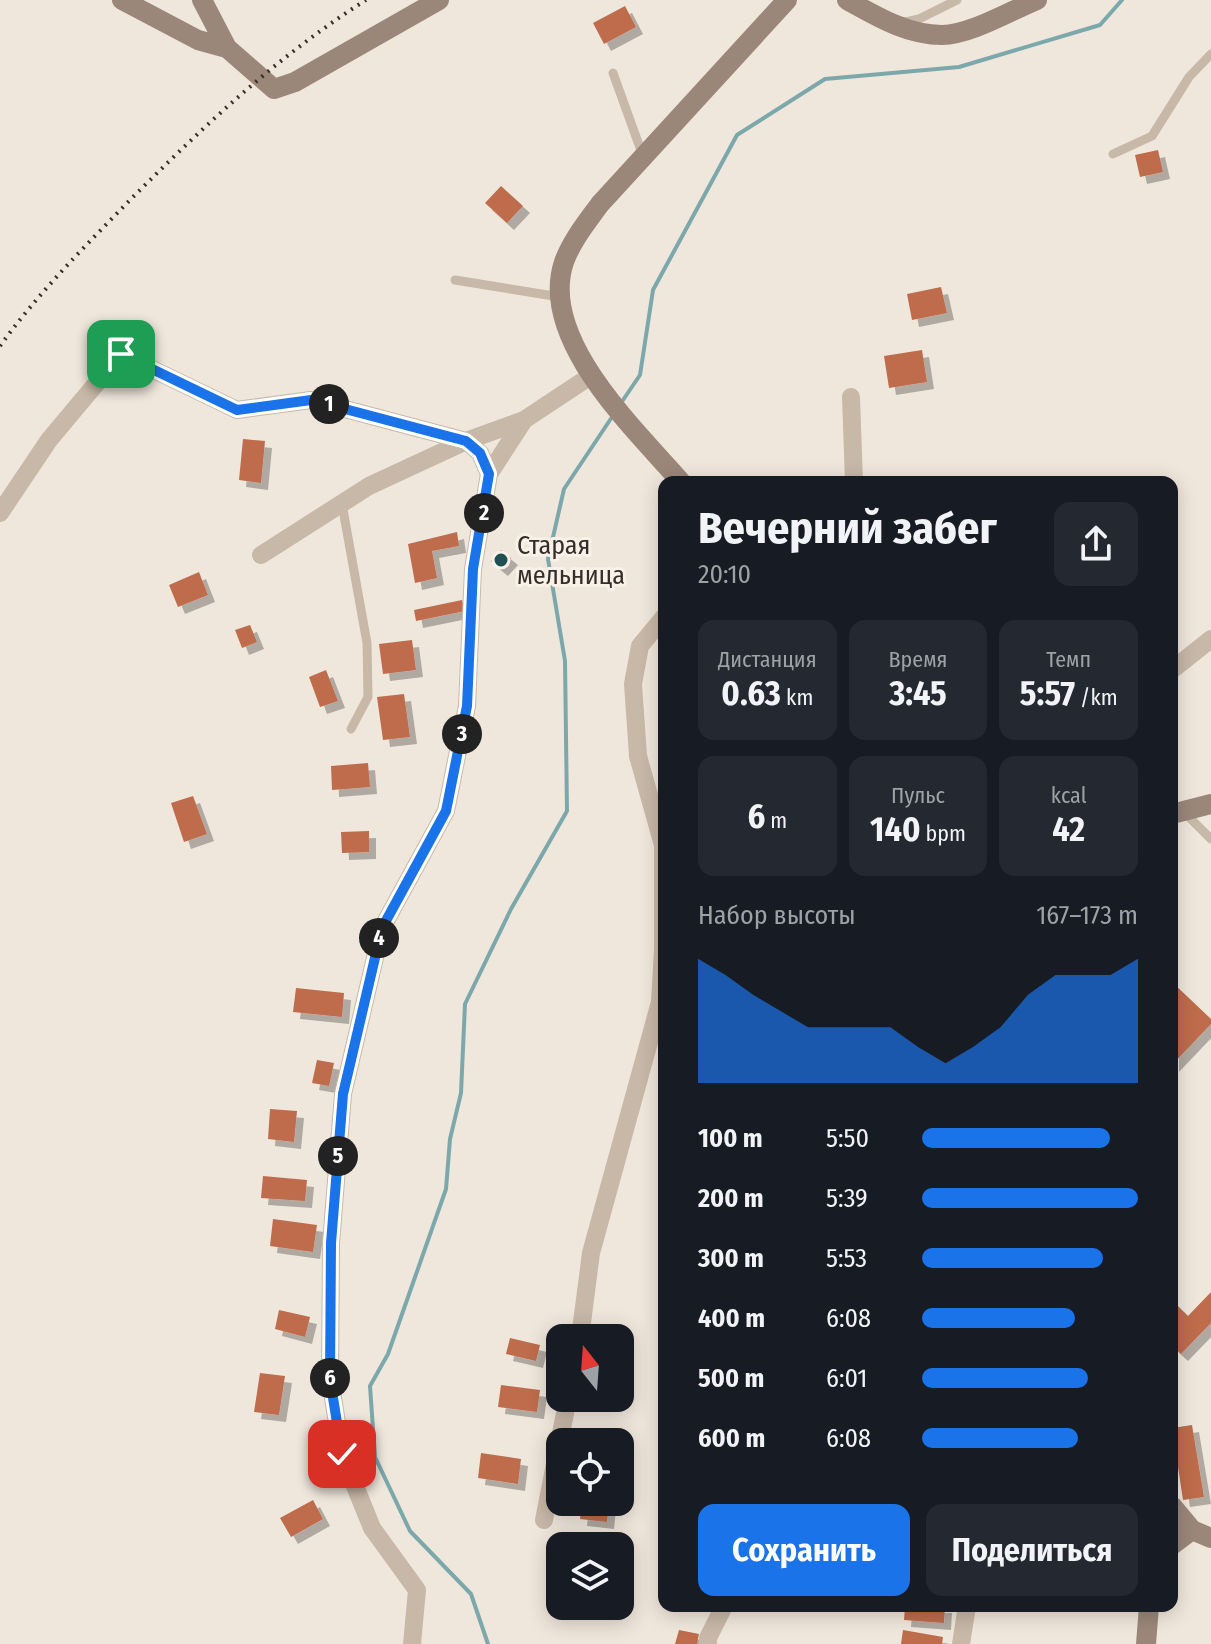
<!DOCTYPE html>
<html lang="ru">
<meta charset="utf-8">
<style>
body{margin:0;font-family:"Fira Sans Condensed",sans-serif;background:#242831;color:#f1f3f6;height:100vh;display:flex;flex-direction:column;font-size:30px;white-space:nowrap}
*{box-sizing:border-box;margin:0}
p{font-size:26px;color:#9ea1a6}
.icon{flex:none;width:44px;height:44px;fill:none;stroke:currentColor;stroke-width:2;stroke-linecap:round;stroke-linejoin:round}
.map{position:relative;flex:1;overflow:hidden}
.side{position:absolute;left:658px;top:476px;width:520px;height:1136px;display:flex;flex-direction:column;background:#171b24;border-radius:16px;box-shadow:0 4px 20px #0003}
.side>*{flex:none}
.needle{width:52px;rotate:343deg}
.buttons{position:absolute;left:546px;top:1324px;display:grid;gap:16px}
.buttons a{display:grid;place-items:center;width:88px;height:88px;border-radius:16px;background:#171b24;box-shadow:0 4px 20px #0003;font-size:40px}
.pin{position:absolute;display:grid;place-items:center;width:68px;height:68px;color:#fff;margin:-34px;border-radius:16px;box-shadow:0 4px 12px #0006}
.km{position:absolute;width:40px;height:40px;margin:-20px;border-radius:50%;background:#222;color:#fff;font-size:22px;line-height:40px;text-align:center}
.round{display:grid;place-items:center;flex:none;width:84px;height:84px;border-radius:16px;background:#242831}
.head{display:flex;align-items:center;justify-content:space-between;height:136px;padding:0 40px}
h1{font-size:44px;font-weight:700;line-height:60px}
.figures{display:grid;grid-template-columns:repeat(3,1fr);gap:12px;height:136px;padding:8px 40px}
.figures div{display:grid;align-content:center;border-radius:16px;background:#242831;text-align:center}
.figures b{font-size:34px;font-weight:700}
.figures small{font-size:22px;font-weight:400}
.figures p{font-size:22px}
.chart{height:224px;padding:16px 40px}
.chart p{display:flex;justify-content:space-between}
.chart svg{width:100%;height:144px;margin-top:8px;fill:#1a73e8;opacity:.7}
.action{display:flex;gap:16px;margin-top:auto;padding:16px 40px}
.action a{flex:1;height:92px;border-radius:16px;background:#1a73e8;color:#fff;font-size:32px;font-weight:700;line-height:92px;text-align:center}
.action a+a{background:#242831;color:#f1f3f6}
ul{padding:0 40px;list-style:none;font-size:26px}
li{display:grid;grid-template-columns:128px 96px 1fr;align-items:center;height:60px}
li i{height:20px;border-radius:10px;background:#1a73e8}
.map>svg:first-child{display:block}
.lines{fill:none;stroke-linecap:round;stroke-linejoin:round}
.stream{stroke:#7ca8ac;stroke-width:4}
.building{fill:#be6c4c;filter:url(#shadow)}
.lane{stroke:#c8b8a8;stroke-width:9}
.street{stroke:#c8b8a8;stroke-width:18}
.secondary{stroke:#9b877a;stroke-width:20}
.rail{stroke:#352d28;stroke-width:4;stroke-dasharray:2 6;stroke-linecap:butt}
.route-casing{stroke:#fff;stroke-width:16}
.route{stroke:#1a73e8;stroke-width:10}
.poi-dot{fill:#204f54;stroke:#f8f1e8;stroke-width:3}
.labels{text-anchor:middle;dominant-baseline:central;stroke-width:6;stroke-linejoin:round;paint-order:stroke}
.poi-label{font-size:26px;fill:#352d28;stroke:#f8f1e8;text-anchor:start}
</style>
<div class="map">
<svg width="1211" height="1644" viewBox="0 0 1211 1644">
<defs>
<filter id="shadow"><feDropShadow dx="7" dy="7" stdDeviation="0" flood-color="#0004"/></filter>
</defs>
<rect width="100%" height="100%" fill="#f0e7dc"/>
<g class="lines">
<path class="stream" d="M 621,403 L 640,375 L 653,290 L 737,135 L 825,79 L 959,67 L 1100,25 L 1122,0
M 488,1644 L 471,1594 L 410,1531 L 375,1457 L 370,1386 L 388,1354 L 446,1189 L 450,1139 L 461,1093 L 465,1004 L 511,909 L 567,811 L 565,661 L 548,559 L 564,489 L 614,414"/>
</g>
<path class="building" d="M 625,6 L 636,27 L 604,44 L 593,23 Z
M 1158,150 L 1163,172 L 1140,177 L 1135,155 Z
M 501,186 L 523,206 L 507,223 L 485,203 Z
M 941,287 L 947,313 L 912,320 L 907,294 Z
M 922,350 L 927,382 L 889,388 L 884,356 Z
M 243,439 L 265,441 L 261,483 L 239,480 Z
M 457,532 L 459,546 L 432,551 L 437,578 L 415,583 L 408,544 Z
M 501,550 L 511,558 L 501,569 L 491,561 Z
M 199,572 L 208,595 L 178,607 L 169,585 Z
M 462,600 L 465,611 L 416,621 L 414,610 Z
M 250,625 L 257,642 L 242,648 L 235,630 Z
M 412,640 L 416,670 L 383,674 L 379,644 Z
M 326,670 L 338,701 L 320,707 L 309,677 Z
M 404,694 L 410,737 L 383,740 L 377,697 Z
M 368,763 L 370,787 L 332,790 L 331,766 Z
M 193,796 L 207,834 L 184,842 L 171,803 Z
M 369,831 L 369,852 L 342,853 L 341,832 Z
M 1172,982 L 1211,1019 L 1211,1024 L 1172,1065 Z
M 296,988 L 344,993 L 342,1017 L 293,1012 Z
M 317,1060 L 334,1063 L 329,1086 L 312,1083 Z
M 270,1109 L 297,1111 L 294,1142 L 268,1139 Z
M 263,1176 L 307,1180 L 305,1201 L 261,1198 Z
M 273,1219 L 317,1225 L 313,1252 L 270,1246 Z
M 1211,1292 L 1211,1323 L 1181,1354 L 1172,1346 L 1172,1310 L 1177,1305 L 1188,1316 Z
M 279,1310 L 310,1317 L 305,1337 L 275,1329 Z
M 510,1338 L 540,1345 L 536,1361 L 506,1354 Z
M 260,1373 L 285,1376 L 279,1415 L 254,1412 Z
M 501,1385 L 540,1390 L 537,1412 L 498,1407 Z
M 1192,1425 L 1204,1497 L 1183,1500 L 1172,1428 Z
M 481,1453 L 521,1459 L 518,1484 L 478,1478 Z
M 313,1500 L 323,1519 L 291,1537 L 280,1518 Z
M 582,1502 L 609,1502 L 607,1522 L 580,1519 Z
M 905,1606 L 945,1606 L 944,1623 L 904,1620 Z
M 679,1630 L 699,1634 L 697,1644 L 675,1644 Z
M 903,1630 L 943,1637 L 942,1644 L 901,1644 Z"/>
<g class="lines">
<path class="lane" d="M 901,23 L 919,19 L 957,0
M 613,73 L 643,156
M 1113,154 L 1152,136 L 1189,77 L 1211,54
M 455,280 L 560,297
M 342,504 L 367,643 L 368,697 L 351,729
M 1183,811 L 1211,839"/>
<path class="street" d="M 851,397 L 854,482
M 0,513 L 49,440 L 121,354 L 237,410 L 311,400 L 466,441 L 480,453 L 489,474
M 261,555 L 369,486 L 466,441 L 524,420 L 592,375
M 1172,670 L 1211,639
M 580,1338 L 591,1253 L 660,1002 L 663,950 L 663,845 L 638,756 L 633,684 L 640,646 L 664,617
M 544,1520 L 568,1398
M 412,1644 L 417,1590 L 372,1528 L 342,1454 L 330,1379 L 331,1243 L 343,1094 L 382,928 L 446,811 L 467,706 L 473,569 L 489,474 L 524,420
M 708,1644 L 708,1638 L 724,1606
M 961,1644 L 967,1606"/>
<path class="secondary" d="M 122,0 L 198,40 L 227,48
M 202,0 L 227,48 L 274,89 L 295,82 L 439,0
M 847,0 C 876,16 907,35 942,35 C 970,35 1010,11 1037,0
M 681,482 C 635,429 538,339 564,262 C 572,240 587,222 600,204 L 787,0
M 1172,814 L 1211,804
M 1172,1506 L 1192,1530 L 1211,1538
M 1172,1545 L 1192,1530
M 1146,1644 L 1149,1606"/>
<path class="rail" d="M 0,346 C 39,292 87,244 134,196 C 206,124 279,55 366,0"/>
</g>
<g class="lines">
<g class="route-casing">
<path id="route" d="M 121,354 L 237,410 L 311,400 L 466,441 L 480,453 L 489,474 L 473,569 L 467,706 L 446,811 L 382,928 L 343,1094 L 331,1243 L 330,1379 L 342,1454"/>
</g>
<use href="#route" class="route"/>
</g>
<circle class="poi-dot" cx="501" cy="560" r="8"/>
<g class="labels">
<g class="poi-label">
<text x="517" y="545">Старая<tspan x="517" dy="30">мельница</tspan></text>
</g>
</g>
</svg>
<div class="buttons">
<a><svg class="needle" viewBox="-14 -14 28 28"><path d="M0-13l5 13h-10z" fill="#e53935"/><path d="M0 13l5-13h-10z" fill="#9ea1a6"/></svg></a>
<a><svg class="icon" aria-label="locate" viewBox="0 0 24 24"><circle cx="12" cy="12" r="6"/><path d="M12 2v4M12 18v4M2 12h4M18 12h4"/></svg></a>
<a><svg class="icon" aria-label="layers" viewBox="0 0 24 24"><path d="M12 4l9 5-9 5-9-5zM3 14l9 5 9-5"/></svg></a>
</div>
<div class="pin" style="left:121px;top:354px;background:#1e9e55"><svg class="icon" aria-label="arrive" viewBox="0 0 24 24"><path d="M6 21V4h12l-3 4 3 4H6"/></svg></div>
<div class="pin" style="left:342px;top:1454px;background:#d93025"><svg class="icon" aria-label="check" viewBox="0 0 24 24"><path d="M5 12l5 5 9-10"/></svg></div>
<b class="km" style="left:329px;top:404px">1</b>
<b class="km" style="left:484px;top:513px">2</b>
<b class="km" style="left:462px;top:734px">3</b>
<b class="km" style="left:379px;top:938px">4</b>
<b class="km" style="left:338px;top:1156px">5</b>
<b class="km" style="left:330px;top:1378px">6</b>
<section class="side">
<div class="head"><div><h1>Вечерний забег</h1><p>20:10</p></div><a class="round"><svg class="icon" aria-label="share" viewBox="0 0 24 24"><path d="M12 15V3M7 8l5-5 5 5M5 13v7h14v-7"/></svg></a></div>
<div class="figures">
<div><p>Дистанция</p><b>0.63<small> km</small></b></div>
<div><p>Время</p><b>3:45</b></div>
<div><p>Темп</p><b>5:57<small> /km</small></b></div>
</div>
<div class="figures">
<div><b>6<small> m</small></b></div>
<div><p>Пульс</p><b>140<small> bpm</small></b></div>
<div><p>kcal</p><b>42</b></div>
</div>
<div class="chart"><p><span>Набор высоты</span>167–173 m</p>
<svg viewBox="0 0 160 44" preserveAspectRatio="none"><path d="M0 44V6L10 11L20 17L30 22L40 27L50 27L60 27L70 27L80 33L90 38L100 33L110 27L120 17L130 11L140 11L150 11L160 6V44z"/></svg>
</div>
<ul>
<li><b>100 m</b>5:50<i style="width:87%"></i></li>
<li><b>200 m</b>5:39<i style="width:100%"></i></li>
<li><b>300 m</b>5:53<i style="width:84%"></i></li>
<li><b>400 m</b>6:08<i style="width:71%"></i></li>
<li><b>500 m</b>6:01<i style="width:77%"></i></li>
<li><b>600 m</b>6:08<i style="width:72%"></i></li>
</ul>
<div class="action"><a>Сохранить</a><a>Поделиться</a></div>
</section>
</div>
